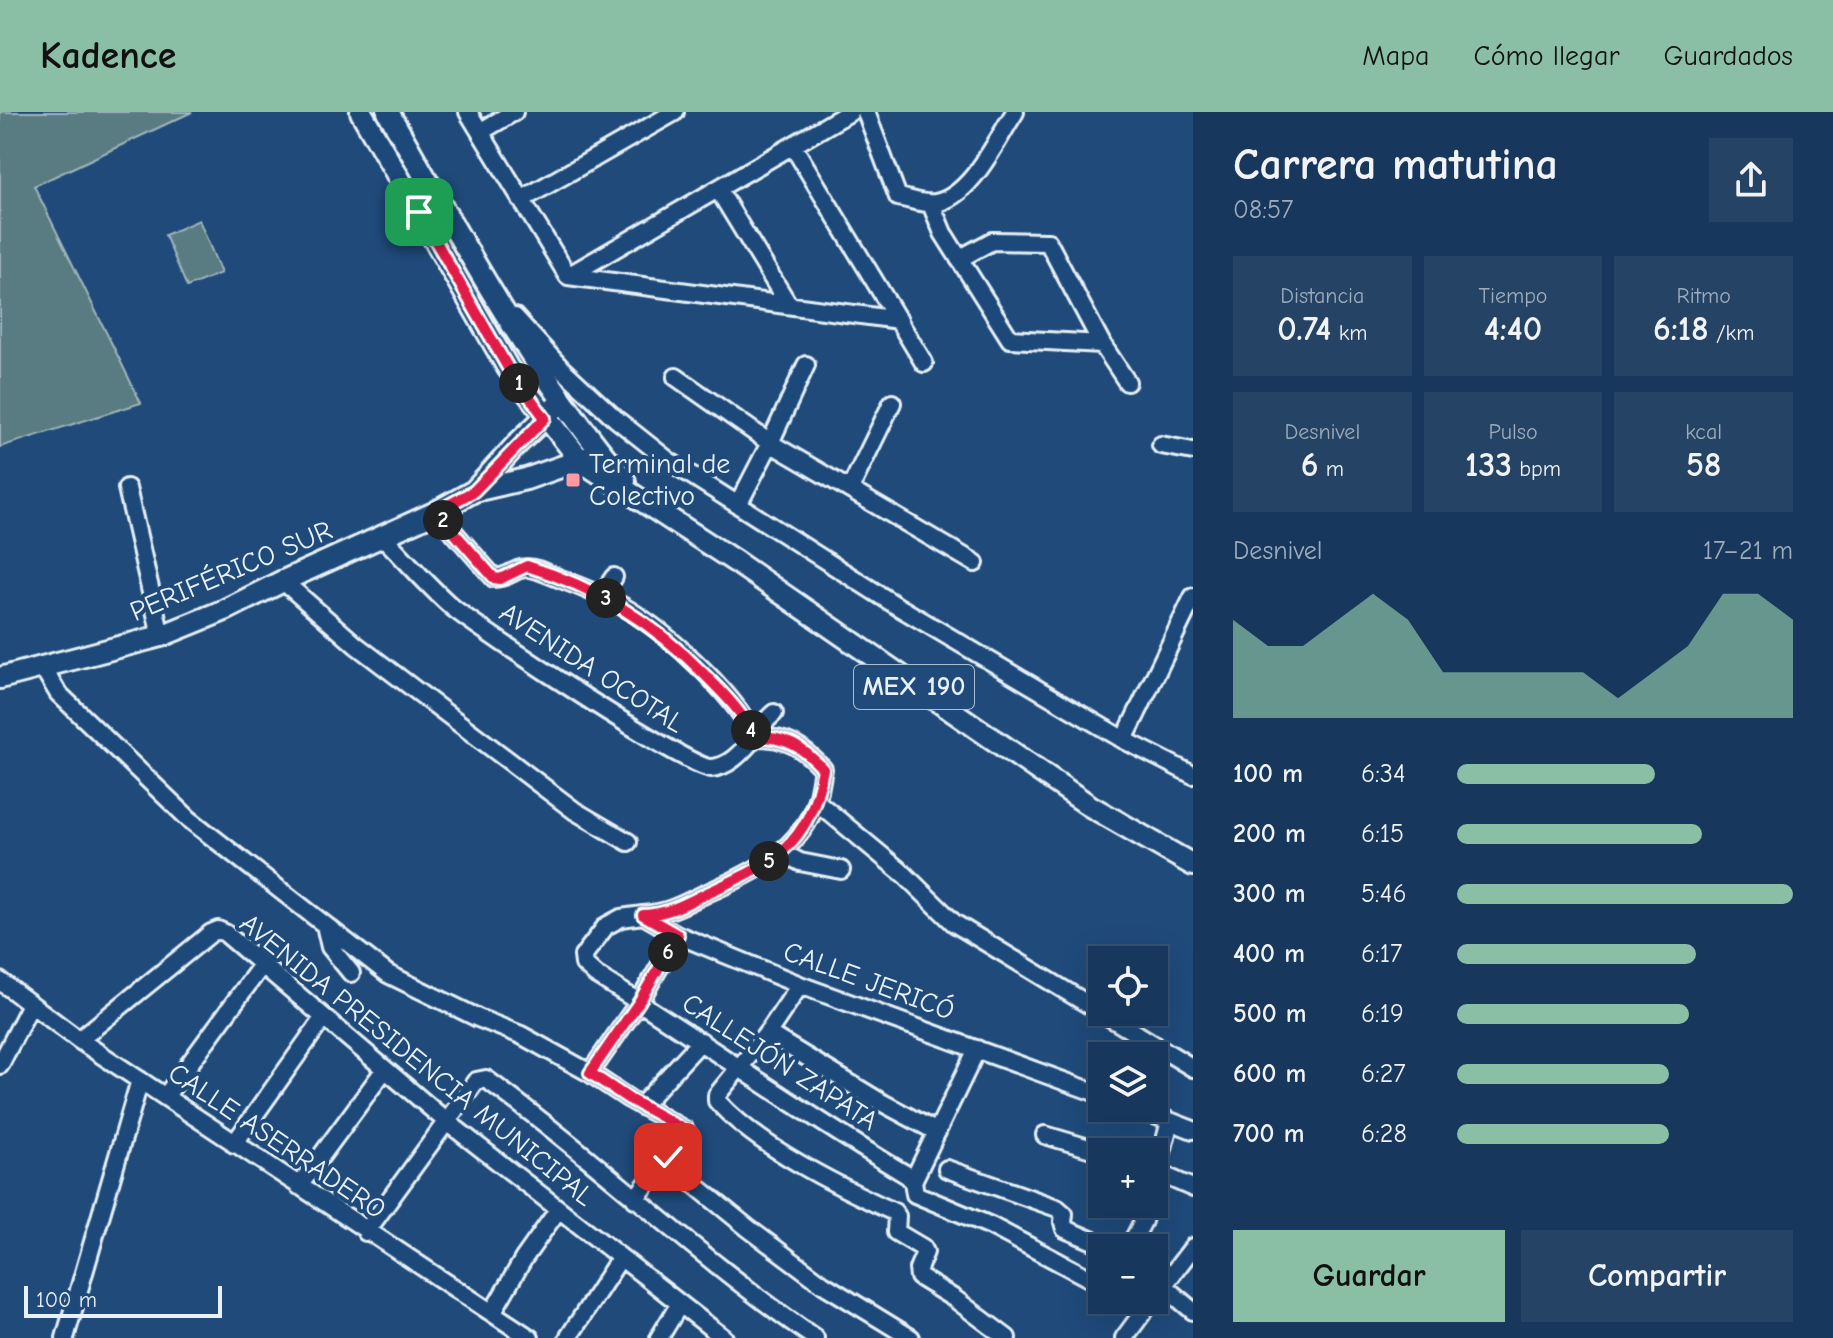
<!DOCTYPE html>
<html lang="es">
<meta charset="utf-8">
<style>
body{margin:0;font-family:"Comic Neue",sans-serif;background:#244365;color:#f1f3f6;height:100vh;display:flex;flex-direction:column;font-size:30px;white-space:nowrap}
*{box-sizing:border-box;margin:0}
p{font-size:26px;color:#9eacbb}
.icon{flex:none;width:44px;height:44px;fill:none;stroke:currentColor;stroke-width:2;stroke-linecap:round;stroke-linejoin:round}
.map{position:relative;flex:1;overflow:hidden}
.sheet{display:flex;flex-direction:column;background:#17385c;width:640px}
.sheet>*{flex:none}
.controls{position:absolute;left:1088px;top:834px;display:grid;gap:16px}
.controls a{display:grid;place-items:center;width:80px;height:80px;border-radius:0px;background:#17385c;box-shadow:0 8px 32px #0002,0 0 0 2px #365272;font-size:40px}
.scale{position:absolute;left:24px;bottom:20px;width:198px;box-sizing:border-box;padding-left:8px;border:4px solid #e8f1f8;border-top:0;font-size:22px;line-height:28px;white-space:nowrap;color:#e8f1f8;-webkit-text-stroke:6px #1f4a7a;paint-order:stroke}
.pin{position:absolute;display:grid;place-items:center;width:68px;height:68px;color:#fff;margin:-34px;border-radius:16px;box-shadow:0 4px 12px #0006}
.km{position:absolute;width:40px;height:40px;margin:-20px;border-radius:50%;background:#222;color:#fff;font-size:22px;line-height:40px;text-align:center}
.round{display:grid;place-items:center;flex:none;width:84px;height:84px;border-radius:0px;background:#244365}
.overview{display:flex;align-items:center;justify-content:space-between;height:136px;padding:0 40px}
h1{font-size:44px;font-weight:600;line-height:60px}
.stats{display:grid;grid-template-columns:repeat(3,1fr);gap:12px;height:136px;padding:8px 40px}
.stats div{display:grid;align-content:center;border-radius:0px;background:#244365;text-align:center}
.stats b{font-size:34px;font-weight:600}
.stats small{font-size:22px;font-weight:400}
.stats p{font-size:22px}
.chart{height:224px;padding:16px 40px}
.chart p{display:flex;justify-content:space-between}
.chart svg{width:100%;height:144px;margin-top:8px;fill:#8abfa5;opacity:.7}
.action{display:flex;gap:16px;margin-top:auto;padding:16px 40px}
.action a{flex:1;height:92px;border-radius:0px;background:#8abfa5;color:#111;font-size:32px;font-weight:600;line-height:92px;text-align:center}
.action a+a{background:#244365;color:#f1f3f6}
ul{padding:0 40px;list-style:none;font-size:26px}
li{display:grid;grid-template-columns:128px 96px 1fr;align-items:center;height:60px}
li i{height:20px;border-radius:10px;background:#8abfa5}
header{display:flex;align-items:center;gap:48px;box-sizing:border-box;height:112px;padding:0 40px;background:#8abfa5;color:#111}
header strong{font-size:38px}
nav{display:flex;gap:44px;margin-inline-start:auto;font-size:28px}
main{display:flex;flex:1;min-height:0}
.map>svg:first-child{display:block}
.green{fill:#597c81;stroke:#a0b6bc;stroke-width:2}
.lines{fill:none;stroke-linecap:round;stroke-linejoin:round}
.minor-casing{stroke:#e8f1f8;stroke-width:22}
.major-casing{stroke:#e8f1f8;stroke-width:26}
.minor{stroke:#1f4a7a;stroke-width:16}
.major{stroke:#1f4a7a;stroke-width:20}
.route-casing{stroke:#fff;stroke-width:16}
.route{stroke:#e11d48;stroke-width:10}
.poi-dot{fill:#ff9aa2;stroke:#1f4a7a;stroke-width:3}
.labels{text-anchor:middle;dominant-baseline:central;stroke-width:8;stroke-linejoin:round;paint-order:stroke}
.shield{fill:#1f4a7a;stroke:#acbfd2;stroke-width:2}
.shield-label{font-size:26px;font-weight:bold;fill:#e8f1f8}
.poi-label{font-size:28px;fill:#e8f1f8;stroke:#1f4a7a;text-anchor:start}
.street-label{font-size:28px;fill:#e8f1f8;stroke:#1f4a7a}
</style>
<header>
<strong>Kadence</strong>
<nav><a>Mapa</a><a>Cómo llegar</a><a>Guardados</a></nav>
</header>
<main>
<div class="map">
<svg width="1193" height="1226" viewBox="0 0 1193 1226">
<rect width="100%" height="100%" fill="#1f4a7a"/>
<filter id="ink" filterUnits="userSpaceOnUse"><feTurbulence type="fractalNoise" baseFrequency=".0125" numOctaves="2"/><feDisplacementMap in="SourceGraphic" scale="16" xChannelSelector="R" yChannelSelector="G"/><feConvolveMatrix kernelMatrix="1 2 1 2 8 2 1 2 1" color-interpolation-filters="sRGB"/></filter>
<g filter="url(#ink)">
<path class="green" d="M 0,0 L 192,0 L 34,74 L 141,291 L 0,335 Z
M 199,108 L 221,161 L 187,175 L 165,123 Z"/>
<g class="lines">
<g class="minor-casing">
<path id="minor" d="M 468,0 L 568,164 L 899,208
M 866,0 L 898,85 C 910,87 924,93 935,91 C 971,85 996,29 1015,0
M 480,20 L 514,0
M 793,34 L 924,251
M 718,77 L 788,192
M 521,88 L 675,0
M 931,92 L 943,121 L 1010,227 L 1102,232
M 959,147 L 992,129 L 1048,130 L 1102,232 L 1127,270
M 568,164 L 850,0
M 515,205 L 561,256 L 616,307 L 669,349 L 897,494 L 1124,628 L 1193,663
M 676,265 L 770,331 L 975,451
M 1161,333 L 1193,339
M 127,376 L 161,524
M 850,377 L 892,291
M 738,393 L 770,331 L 806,253
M 436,400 L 494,466 C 513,466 515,451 538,458 C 563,468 589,477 613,489 C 661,514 731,577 755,625
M 383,425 C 406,448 428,474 452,495 C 479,517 689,657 711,656 C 730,655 743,638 755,625
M 283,469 L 356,533 L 575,699 L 628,730
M 601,484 L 614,465
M 42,554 L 58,581 L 189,707 L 388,862 L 478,906 L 521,923 L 590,961 L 629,987 L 685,1018 L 685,1023 L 635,1087
M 753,621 L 774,601
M 1124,628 L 1193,485
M 817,690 L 905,763 L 954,811 L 1193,956
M 781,740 L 800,750 L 841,758
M 643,803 C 670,801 684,792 707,781 C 751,762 803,738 817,687 C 820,677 821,667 823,657 C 803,635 785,624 755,625
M 325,813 L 330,835 L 351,861
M 0,869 L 79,928 L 530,1226
M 800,873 L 769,919 L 717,983 L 717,989 C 758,1035 838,1074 894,1100 L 897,1104 L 896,1120 L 923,1136 L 925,1140 L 918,1157 L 919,1165 L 955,1187 L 1007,1226
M 767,921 L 879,989 L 937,1020
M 79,928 L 211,821 L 218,818 L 225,821 L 446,1009 L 724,1226
M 977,937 L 913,1069 L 915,1082 L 991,1114 L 1102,1173
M 0,953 L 31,892
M 590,961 L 639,890 L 678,823
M 165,985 L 262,853
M 641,994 L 701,929
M 1136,996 L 1193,1018
M 1045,1023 L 1102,1040
M 234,1032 L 324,905
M 668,1045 L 674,1056 L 748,1116 L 823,1172 L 911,1226
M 947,1057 L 1057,1096 L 1064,1102 L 1063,1110 L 1065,1117 L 1110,1136
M 1154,1059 L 1193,1076
M 913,1069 L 907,1063 C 801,1000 701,928 596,863 L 584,852 L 583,844 L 606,814 L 621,806 L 643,803 L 678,823 L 800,873 L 1102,983
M 1154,1071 L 1170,1009
M 299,1074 L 385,957
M 366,1120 L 476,969 L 486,967 C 599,1049 699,1147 815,1226
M 1129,1136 L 1143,1109 L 1148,1092
M 1154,1166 L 1193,1199
M 1154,1186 L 1193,1135
M 1129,1188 L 1146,1197
M 492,1201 L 524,1146 L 558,1098
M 65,1226 L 140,968
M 568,1226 L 620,1146
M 659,1226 L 679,1193
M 1124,1226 L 1152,1188"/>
</g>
<g class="major-casing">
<path id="major" d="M 361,0 L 508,256 L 581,349 L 736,450 L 1090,694 L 1193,753
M 388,0 C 461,127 530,258 625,369
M 474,379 L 526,367 L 589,345
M 0,566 L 161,524 L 225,498 L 283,469 L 436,400 L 474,379 L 518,331 L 561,290"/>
</g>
<use href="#minor" class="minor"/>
<use href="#major" class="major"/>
</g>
</g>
<g class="lines" filter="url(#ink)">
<g class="route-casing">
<path id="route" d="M 419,100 L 508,256 L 545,306 L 474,379 L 436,400 L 494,466 L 500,467 L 527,454 C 598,476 653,510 705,563 C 725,583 742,600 755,625 C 785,624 803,635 823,657 C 809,734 775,750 707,781 C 685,792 668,802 643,803 L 678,823 L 639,890 L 590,961 L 629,987 L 685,1018 L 685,1023 L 668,1045"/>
</g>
<use href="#route" class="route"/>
</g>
<rect class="poi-dot" x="565" y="360" width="16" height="16" rx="4"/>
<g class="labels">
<rect class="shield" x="854" y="553" width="120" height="44" rx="6"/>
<g class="shield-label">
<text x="914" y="575">MEX 190</text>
</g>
<g class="poi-label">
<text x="589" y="352">Terminal de<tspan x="589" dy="32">Colectivo</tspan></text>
</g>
<g class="street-label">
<text transform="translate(231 459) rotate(-23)">PERIFÉRICO SUR</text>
<text transform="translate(592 556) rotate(33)">AVENIDA OCOTAL</text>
<text transform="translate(869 869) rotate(20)">CALLE JERICÓ</text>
<text transform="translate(417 948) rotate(39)">AVENIDA PRESIDENCIA MUNICIPAL</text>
<text transform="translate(780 950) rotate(33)">CALLEJÓN ZAPATA</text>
<text transform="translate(277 1029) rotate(34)">CALLE ASERRADERO</text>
</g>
</g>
</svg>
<div class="controls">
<a><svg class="icon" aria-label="locate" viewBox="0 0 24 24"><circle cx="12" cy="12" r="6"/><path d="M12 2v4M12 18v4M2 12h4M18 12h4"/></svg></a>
<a><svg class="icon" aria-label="layers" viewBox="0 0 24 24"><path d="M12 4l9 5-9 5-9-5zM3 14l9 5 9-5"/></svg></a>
<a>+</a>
<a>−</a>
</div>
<div class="scale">100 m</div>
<div class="pin" style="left:419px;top:100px;background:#1e9e55"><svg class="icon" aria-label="arrive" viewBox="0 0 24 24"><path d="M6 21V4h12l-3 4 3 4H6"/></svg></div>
<div class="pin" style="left:668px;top:1045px;background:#d93025"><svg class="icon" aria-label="check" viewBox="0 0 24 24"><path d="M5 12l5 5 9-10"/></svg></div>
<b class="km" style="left:519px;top:271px">1</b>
<b class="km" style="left:443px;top:408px">2</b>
<b class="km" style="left:606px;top:486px">3</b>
<b class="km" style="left:751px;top:618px">4</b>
<b class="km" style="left:769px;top:749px">5</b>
<b class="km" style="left:668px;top:840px">6</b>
</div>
<section class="sheet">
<div class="overview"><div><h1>Carrera matutina</h1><p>08:57</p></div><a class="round"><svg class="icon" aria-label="share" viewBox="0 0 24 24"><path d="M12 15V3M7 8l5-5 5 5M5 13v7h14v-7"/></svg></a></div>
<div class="stats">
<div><p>Distancia</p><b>0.74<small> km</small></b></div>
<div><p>Tiempo</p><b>4:40</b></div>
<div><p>Ritmo</p><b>6:18<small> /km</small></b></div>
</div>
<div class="stats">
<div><p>Desnivel</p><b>6<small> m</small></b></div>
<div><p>Pulso</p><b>133<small> bpm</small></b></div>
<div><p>kcal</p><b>58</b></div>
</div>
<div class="chart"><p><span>Desnivel</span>17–21 m</p>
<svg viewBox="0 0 160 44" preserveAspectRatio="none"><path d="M0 44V14L10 22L20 22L30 14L40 6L50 14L60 30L70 30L80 30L90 30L100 30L110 38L120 30L130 22L140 6L150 6L160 14V44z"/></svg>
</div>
<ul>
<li><b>100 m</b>6:34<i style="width:59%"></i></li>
<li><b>200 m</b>6:15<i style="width:73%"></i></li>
<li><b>300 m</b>5:46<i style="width:100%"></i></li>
<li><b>400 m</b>6:17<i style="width:71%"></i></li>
<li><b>500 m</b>6:19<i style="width:69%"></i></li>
<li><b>600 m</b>6:27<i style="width:63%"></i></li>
<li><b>700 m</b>6:28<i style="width:63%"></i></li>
</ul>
<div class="action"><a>Guardar</a><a>Compartir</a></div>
</section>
</main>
